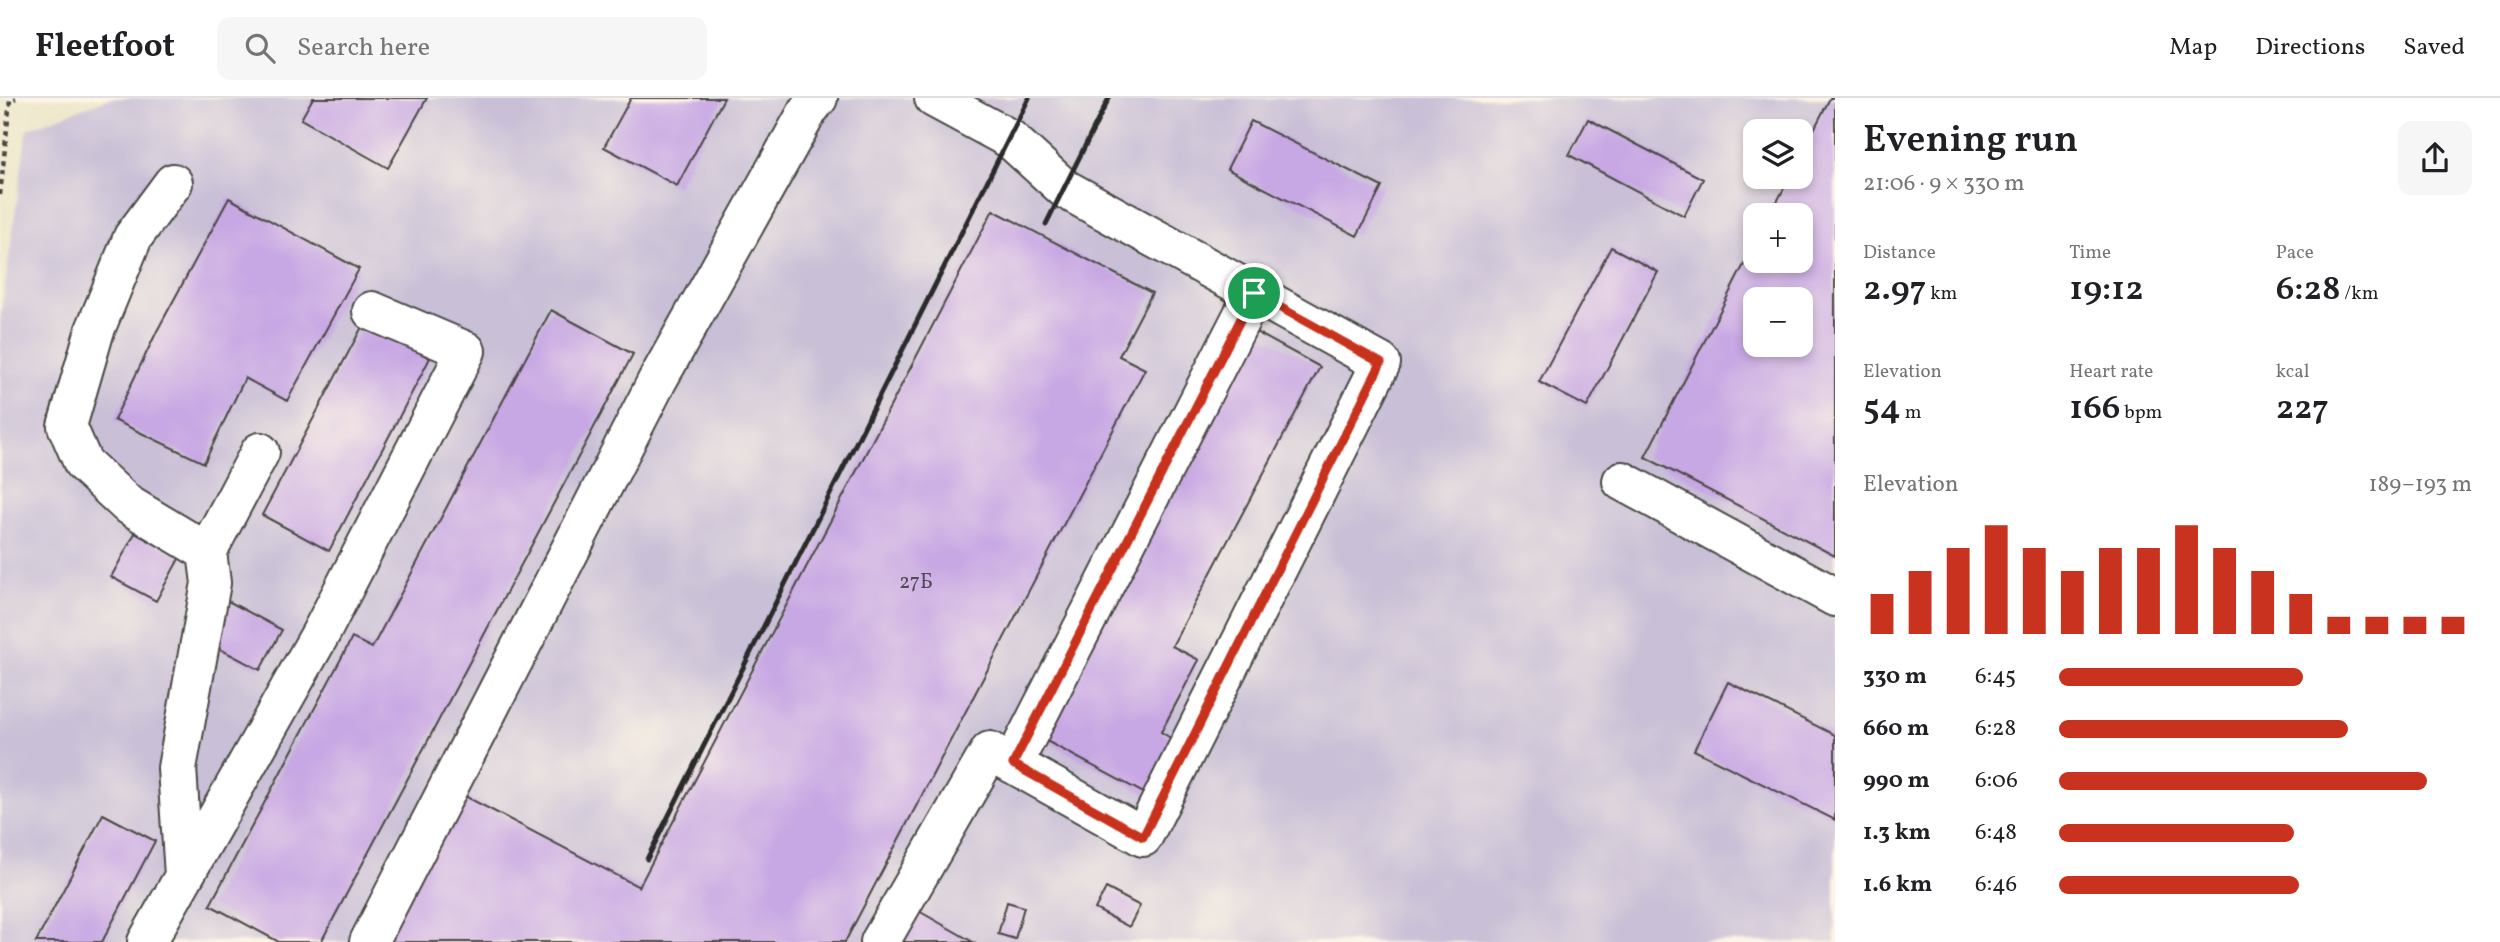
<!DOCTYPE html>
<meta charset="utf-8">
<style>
body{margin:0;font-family:Vollkorn,serif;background:#f6f6f6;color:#202124;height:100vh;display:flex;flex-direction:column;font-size:26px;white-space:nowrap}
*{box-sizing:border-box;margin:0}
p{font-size:23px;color:#757577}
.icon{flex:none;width:38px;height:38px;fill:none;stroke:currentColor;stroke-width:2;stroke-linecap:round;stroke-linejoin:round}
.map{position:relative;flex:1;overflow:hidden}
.sheet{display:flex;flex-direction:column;background:#fff;width:665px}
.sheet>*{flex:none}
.tools{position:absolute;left:1743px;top:21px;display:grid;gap:14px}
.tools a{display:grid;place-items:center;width:70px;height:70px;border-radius:14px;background:#fff;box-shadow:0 4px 10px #0003;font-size:35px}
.pin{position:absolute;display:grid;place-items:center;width:60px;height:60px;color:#fff;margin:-30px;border:4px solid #fff;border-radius:50%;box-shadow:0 2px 7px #0007}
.round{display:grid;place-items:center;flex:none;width:74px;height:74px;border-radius:14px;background:#f6f6f6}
.overview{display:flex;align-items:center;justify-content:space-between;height:119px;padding:0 28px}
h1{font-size:38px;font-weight:600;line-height:52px}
.metrics{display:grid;grid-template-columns:repeat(3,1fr);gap:10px;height:119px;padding:7px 28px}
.metrics div{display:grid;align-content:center}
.metrics b{font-size:35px;font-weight:600}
.metrics small{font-size:19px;font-weight:400}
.metrics p{font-size:19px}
.chart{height:196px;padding:14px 28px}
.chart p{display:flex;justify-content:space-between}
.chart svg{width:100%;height:126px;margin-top:7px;stroke:#c8321e;stroke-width:6}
ul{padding:0 28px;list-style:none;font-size:23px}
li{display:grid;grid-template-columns:112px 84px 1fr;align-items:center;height:52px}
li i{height:18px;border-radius:9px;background:#c8321e}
header{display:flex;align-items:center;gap:42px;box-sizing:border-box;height:98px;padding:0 35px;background:#fff;border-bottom:2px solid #e0e0e0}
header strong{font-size:33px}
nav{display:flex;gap:38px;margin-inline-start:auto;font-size:24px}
.search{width:490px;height:63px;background:#f6f6f6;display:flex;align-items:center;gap:18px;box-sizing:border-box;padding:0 24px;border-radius:14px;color:#757577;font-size:26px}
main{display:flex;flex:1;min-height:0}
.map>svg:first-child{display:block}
.industrial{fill:#c9bfd7;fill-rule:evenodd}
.building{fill:#c7a7e4;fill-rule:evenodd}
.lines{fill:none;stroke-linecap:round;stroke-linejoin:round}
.minor-casing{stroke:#484743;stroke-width:42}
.path{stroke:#484743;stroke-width:4.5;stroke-dasharray:5 5;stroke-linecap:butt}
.minor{stroke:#fff;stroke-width:38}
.rail{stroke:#2b2b2b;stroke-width:5}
.route-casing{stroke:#fff;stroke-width:14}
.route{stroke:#c8321e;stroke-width:9}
.labels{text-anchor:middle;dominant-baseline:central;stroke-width:7;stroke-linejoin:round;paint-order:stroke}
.number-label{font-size:21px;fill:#524a59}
</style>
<header>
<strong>Fleetfoot</strong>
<div class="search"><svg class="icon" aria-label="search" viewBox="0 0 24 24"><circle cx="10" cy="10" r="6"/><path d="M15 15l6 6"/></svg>Search here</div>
<nav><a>Map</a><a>Directions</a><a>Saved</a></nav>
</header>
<main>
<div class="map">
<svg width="1835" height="844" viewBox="0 0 1835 844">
<rect width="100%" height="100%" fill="#fcf5e5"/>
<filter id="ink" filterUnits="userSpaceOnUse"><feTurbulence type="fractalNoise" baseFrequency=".0143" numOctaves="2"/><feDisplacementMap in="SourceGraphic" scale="14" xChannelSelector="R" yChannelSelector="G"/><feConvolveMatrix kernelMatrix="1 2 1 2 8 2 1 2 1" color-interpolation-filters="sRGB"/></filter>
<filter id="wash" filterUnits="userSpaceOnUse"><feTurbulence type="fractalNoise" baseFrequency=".00686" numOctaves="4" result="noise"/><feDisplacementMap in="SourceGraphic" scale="28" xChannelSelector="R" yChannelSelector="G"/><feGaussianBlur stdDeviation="1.57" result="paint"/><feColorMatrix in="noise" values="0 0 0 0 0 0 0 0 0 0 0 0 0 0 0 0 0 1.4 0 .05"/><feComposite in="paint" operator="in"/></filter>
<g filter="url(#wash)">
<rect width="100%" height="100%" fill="#ece6c8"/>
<path class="industrial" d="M 110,0 L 1835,0 L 1835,844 L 0,844 L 0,223 L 27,31 ZM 1755,33 L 1801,33 L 1801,79 L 1755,79 ZM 1755,117 L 1801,117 L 1801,163 L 1755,163 ZM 1755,201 L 1801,201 L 1801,247 L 1755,247 Z"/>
<g id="blocks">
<path class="building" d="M 313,0 L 427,0 L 388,70 L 301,21 Z
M 631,0 L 724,0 L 677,88 L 604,49 Z
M 1830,0 L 1835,0 L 1835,458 L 1645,359 L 1755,145 L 1755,163 L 1801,163 L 1801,117 L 1770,117 L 1790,79 L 1801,79 L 1801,57 ZM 1755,201 L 1801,201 L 1801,247 L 1755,247 Z
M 1588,21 L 1703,81 L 1684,118 L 1569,57 Z
M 1251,23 L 1382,89 L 1357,138 L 1227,71 Z
M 229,100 L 359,171 L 287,303 L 245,280 L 204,365 L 114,322 L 157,233 Z
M 993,112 L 1152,195 L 1119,258 L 1145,271 L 845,844 L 386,844 L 463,697 L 639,789 Z
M 1611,149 L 1658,174 L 1587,309 L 1539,284 Z
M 551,212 L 633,256 L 321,844 L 279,844 L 210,807 L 352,540 L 372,550 Z
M 364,225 L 430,260 L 329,453 L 262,417 Z
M 1254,233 L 1320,269 L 1172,548 L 1199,562 L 1161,634 L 1177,644 L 1149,698 L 1039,639 Z
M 135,435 L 180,459 L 156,503 L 111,479 Z
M 217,497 L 282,532 L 260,572 L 195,538 Z
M 1728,584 L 1835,637 L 1835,722 L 1694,652 Z
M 103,716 L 155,743 L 102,844 L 36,844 Z
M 1106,790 L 1140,808 L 1129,829 L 1095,811 Z
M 1007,804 L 1024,809 L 1015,841 L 998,836 Z
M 917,812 L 973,844 L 899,844 Z"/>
</g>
</g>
<g filter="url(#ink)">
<use href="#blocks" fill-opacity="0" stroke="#484743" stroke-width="2"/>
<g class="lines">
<g class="minor-casing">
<path id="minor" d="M 173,85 L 133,139 L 95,232 L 67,328 L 83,365 L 127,406 L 207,454 L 211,485 L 177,670 L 184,778
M 1622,383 L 1835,499
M 207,454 L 260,354
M 1013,666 L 1254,195
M 147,844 L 322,533 L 466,253 L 372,213
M 369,844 L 657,283 L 809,11 L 818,0
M 880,844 L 990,653 L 1143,739 L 1381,265 L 1065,91 L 1010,41 L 934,0"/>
</g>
<path class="path" d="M 0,97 L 10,2 L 16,0"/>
<use href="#minor" class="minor"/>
<path class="rail" d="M 1046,126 L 1109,0
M 647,761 L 1029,0"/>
</g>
</g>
<g class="lines" filter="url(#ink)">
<g class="route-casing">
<path id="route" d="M 1254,195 L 1381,265 L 1143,739 L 1013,666 Z"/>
</g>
<use href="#route" class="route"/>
</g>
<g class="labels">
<g class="number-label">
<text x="916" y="484">27Б</text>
</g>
</g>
</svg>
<div class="tools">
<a><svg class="icon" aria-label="layers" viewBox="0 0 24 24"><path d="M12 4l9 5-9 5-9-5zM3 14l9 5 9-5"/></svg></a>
<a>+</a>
<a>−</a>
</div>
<div class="pin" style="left:1254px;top:195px;background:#1e9e55"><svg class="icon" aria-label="arrive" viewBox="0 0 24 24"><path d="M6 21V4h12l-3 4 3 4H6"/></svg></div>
</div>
<section class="sheet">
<div class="overview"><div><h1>Evening run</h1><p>21:06 · 9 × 330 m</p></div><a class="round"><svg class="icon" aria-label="share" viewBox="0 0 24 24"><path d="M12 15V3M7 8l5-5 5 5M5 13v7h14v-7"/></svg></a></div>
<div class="metrics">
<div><p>Distance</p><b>2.97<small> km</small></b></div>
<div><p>Time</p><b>19:12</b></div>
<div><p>Pace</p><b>6:28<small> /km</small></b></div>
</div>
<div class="metrics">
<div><p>Elevation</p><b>54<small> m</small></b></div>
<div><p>Heart rate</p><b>166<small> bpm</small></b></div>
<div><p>kcal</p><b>227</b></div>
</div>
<div class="chart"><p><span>Elevation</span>189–193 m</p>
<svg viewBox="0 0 160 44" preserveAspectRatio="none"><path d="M5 44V30M15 44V22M25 44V14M35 44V6M45 44V14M55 44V22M65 44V14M75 44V14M85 44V6M95 44V14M105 44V22M115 44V30M125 44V38M135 44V38M145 44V38M155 44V38"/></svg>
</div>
<ul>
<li><b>330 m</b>6:45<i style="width:59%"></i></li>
<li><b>660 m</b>6:28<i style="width:70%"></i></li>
<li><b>990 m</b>6:06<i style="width:89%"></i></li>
<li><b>1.3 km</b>6:48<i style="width:57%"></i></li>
<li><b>1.6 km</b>6:46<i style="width:58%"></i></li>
</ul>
</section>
</main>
